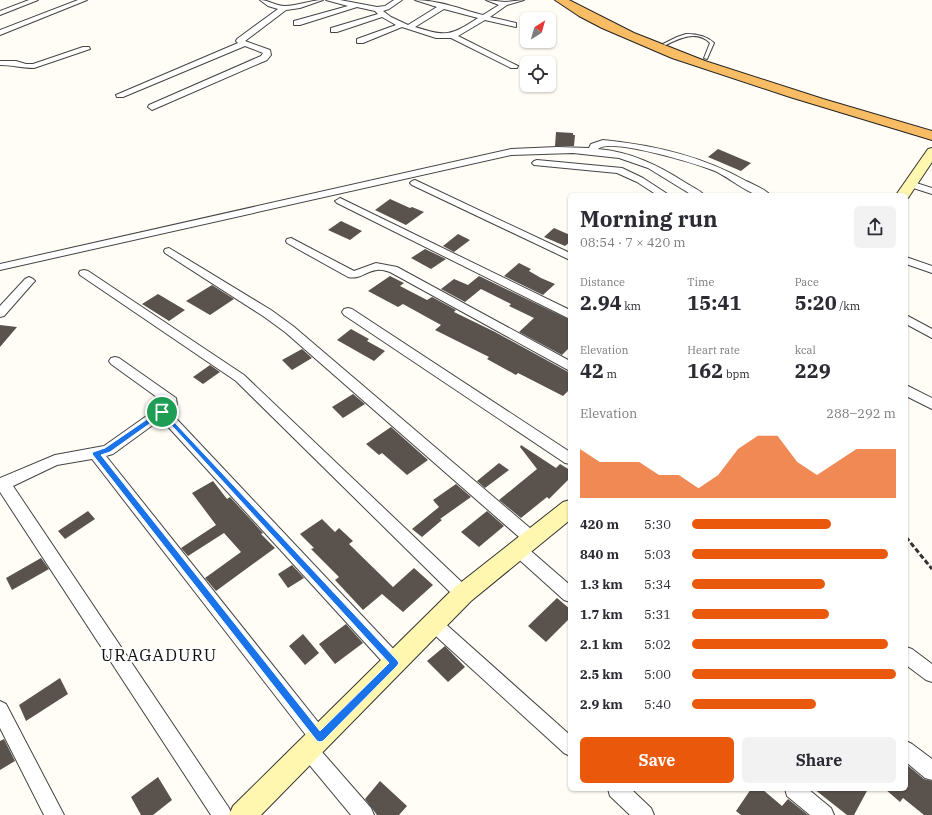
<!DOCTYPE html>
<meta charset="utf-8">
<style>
body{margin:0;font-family:"IBM Plex Serif",serif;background:#f2f2f3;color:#2b2b33;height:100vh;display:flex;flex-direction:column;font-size:15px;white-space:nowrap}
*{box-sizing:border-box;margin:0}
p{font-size:13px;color:#7c7c81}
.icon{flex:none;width:22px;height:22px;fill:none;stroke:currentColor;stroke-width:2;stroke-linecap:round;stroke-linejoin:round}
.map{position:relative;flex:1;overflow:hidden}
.drawer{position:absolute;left:568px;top:193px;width:340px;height:598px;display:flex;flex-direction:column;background:#fff;border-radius:6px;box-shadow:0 1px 3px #0004}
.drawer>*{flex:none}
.needle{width:26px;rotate:37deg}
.controls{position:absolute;left:520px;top:12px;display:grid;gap:8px}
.controls a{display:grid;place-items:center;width:36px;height:36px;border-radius:6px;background:#fff;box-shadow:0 1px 3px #0004;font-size:20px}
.pin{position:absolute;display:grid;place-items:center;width:34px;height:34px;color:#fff;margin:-17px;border:2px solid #fff;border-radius:50%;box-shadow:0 1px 4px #0007}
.round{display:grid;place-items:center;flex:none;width:42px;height:42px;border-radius:6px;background:#f2f2f3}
.overview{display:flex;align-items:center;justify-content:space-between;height:68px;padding:0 12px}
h1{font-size:22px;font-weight:700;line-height:30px}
.metrics{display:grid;grid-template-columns:repeat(3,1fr);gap:6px;height:68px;padding:4px 12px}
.metrics div{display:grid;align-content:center}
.metrics b{font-size:20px;font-weight:700}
.metrics small{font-size:11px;font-weight:400}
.metrics p{font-size:11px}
.chart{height:112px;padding:8px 12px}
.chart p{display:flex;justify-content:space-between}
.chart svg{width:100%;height:72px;margin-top:4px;fill:#ea580c;opacity:.7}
.action{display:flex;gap:8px;margin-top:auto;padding:8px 12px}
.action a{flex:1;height:46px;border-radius:6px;background:#ea580c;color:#fff;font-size:16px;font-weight:700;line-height:46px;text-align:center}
.action a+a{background:#f2f2f3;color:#2b2b33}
ul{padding:0 12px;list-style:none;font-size:13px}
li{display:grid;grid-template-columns:64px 48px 1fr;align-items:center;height:30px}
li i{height:10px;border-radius:5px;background:#ea580c}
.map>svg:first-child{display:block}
.building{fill:#5a524d}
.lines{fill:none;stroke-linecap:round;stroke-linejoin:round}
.service-casing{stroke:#444;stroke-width:2}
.minor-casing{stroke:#444;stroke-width:2}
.secondary-casing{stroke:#333;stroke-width:2}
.trunk-casing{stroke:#222;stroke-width:2}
.path{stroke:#333;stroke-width:3;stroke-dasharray:5 2.5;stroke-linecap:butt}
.service{fill:#fff;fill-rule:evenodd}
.minor{fill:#fff;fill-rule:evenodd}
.secondary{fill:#fff6b0;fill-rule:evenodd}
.trunk{fill:#f7bc64;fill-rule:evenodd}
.route{fill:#1a73e8;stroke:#fff;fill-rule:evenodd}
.labels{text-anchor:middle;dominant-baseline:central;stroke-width:4;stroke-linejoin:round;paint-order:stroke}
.near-quarter-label{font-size:17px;letter-spacing:1px;fill:#111;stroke:#fff}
</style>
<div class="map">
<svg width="932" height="815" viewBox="0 0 932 815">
<rect width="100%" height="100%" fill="#fffdf5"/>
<path class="building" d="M 556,132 L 573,133 L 573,135 L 575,135 L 574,146 L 555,146 Z
M 718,149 L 751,163 L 741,171 L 708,157 Z
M 390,199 L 410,208 L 412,207 L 424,212 L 406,225 L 375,210 Z
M 341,221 L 362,231 L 350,240 L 328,230 Z
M 554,228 L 570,235 L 570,242 L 565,246 L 544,237 Z
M 458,234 L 470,240 L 454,252 L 443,246 Z
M 425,249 L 446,259 L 431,269 L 411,258 Z
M 519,263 L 531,269 L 529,271 L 541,278 L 555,284 L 543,295 L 504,276 Z
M 390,276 L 404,283 L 400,286 L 427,300 L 432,297 L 456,310 L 454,312 L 495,332 L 570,373 L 570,389 L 563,396 L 518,373 L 516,375 L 487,359 L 489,357 L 435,330 L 441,325 L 403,304 L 398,307 L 368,291 Z
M 479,276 L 570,320 L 570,347 L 562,355 L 519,332 L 534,318 L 509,306 L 511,304 L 481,289 L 465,302 L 441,289 L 454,279 L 468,285 Z
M 212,285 L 234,299 L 210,315 L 186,301 Z
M 158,294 L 185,310 L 169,321 L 142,304 Z
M 0,325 L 17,327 L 0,347 Z
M 351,329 L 369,339 L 367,341 L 385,351 L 374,361 L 337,340 Z
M 302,349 L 312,358 L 292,370 L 282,360 Z
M 210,365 L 220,372 L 203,384 L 193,377 Z
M 353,394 L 365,404 L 343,418 L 332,407 Z
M 391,427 L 428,460 L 407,475 L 382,453 L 379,455 L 366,444 Z
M 521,445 L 556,468 L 560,464 L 570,470 L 570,478 L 549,499 L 547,497 L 521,518 L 499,500 L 537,469 L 520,447 Z
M 499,463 L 509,470 L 485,488 L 477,481 Z
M 213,481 L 227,499 L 230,497 L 263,533 L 261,534 L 275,548 L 216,591 L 205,578 L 241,552 L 224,533 L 188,556 L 181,548 L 216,525 L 192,493 Z
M 456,484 L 471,497 L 440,519 L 442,520 L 422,537 L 412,529 L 439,507 L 433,500 Z
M 88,511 L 95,519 L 65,539 L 58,531 Z
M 487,511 L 504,526 L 479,547 L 461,532 Z
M 322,519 L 335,532 L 339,528 L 353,541 L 349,544 L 393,587 L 414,568 L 433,585 L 403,612 L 382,594 L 363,610 L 335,580 L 339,577 L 311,549 L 314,548 L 300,534 Z
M 41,558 L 49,569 L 12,590 L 6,578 Z
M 292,565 L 304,578 L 288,588 L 278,574 Z
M 557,598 L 570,609 L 570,618 L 546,642 L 528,626 Z
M 346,624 L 363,643 L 335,664 L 319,644 Z
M 303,634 L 319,653 L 305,665 L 289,646 Z
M 445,646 L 465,667 L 448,682 L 427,661 Z
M 60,678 L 68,694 L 26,721 L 19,705 Z
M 4,739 L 15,761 L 0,770 L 0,741 Z
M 906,764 L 924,779 L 932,781 L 932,815 L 924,815 L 903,798 L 900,802 L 885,789 L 906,789 Z
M 158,777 L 172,800 L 153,815 L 141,815 L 131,797 Z
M 380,781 L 407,806 L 399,815 L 377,815 L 365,799 Z
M 751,789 L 762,789 L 782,806 L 788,799 L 808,815 L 741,815 L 736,811 Z
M 814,789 L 868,789 L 854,815 L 847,815 Z"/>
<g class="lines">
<g class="service-casing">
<path id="service" d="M 686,34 C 696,34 707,36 714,43 L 707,59 L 704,58 L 710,43 C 697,30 680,38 666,45 L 663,44 L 677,37 Z"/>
</g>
<g class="minor-casing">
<path id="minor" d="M 29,0 L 38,0 L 0,15 L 0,11 Z
M 78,0 L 87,0 L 0,35 L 0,30 Z
M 260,0 C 269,0 275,6 285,6 C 298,6 310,0 323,0 L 300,8 L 286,10 L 245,41 L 270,50 L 271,55 L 267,60 L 152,110 L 148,107 L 149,105 L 261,56 L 263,53 L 245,46 L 123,97 L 117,97 L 116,95 L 238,43 L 236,41 L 237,39 L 278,9 L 268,6 Z
M 326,0 L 340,0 L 377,7 L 385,6 L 394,0 L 402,0 L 389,9 L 383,11 L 391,17 L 408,25 L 437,7 L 415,0 C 438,0 460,9 483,15 L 499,5 L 486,0 L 505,2 L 524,0 L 507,5 L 490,17 L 516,23 L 516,27 L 485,20 L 458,36 L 518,66 L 517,68 L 511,68 L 451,38 L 436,38 L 402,27 L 363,43 L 357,43 L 357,39 L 396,25 L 382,17 L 337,32 L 331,32 L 331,28 L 378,14 L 375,11 L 357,7 L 300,25 L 294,25 L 294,21 L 348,6 ZM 444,9 L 478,18 C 450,36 447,37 415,27 Z
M 83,47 L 89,47 L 90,49 L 34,68 C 22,68 12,65 0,65 L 0,61 L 16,61 L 26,64 L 33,64 Z
M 603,140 C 654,145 702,156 746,181 C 754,185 765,189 770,195 C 766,195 761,196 758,195 C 746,192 728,177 715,171 C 697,164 610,137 598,149 C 631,152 658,165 686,183 C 692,187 700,190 704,195 L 692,195 L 648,168 L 619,158 L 573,153 L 511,155 L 0,270 L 0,264 L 511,149 L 557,147 L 589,148 L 591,144 Z
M 537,160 L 622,168 L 643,178 L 669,195 L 657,195 L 637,182 L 617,173 L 534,165 L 532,163 L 534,161 Z
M 415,180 L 570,253 L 570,260 L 412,185 L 410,183 L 412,181 Z
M 910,181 L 932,188 L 932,194 L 907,186 L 905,184 Z
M 340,198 L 570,310 L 570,319 L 337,203 L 335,201 Z
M 291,238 L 354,271 L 376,263 L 397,267 L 570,361 L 570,371 L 390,272 C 386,271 381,269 377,270 C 366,271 360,280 348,277 L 287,243 L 286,241 L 287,239 Z
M 169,248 L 271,310 L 293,326 L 537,534 L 539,539 L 537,544 L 532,545 L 527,544 L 285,332 L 263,316 L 165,253 L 164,251 L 165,249 Z
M 906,257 L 932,266 L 932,273 L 906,264 Z
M 84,270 L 88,271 L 244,375 L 469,589 L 471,594 L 469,599 L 463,601 L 457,599 L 236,381 L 80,275 L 79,273 L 80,271 Z
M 29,277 L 33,279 L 35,281 L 33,283 L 4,316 L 0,317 L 0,306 L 25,279 Z
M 348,308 L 352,309 L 570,452 L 570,464 L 565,463 L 344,315 L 342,312 L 344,309 Z
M 906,315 L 932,329 L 932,338 L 906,324 Z
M 115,357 L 119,358 L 176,398 L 177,405 L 170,412 L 401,657 L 403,663 L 401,669 L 395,671 L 389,669 L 161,419 L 113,454 L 106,456 L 326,732 L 329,738 L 326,744 L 320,747 L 316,745 L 371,808 L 374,815 L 351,815 L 302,756 L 299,750 L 302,744 L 308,741 L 312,743 L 92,459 L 57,465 L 13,486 L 229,808 L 232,815 L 211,815 L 0,492 L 0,478 L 55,455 L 104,446 L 165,403 L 111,364 L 109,361 L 111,358 Z
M 906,385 L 932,398 L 932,409 L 906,396 Z
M 519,543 L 524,545 L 570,585 L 570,602 L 564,600 L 514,555 L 511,550 L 514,545 Z
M 434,616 L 440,619 L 570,735 L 570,756 L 564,753 L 428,629 L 426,624 L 428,619 Z
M 906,647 L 912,649 L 932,664 L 932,682 L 926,680 L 906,665 Z
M 0,701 L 6,704 L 64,815 L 44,815 L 0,728 Z
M 906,741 L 912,744 L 932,759 L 932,780 L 925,778 L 906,762 Z
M 608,789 L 631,789 L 651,808 L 654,815 L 630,815 L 610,796 Z
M 785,789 L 808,789 L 831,808 L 834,815 L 810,815 L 787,796 Z"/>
</g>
<g class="secondary-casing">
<path id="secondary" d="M 932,148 L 932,162 L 908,198 L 906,198 L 906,195 L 896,195 L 928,149 Z
M 570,500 L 570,520 L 471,601 L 261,815 L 229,815 L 233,806 L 455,587 L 563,502 Z"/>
</g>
<g class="trunk-casing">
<path id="trunk" d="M 555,0 L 569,0 L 634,33 L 705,61 L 823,99 L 932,131 L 932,140 L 790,97 L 672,58 L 602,28 L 579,16 Z"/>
</g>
<path class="path" d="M 906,537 L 932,569"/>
<use href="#service" class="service"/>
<use href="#minor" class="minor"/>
<use href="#secondary" class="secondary"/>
<use href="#trunk" class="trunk"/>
</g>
<path class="route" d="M 162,409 L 397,660 L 399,663 L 397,666 L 323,741 L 320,742 L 317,741 L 92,454 L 93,452 L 105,448 ZM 162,415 L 389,663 L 320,731 L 101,455 L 110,452 Z"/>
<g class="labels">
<g class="near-quarter-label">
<text x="159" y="655">URAGADURU</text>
</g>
</g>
</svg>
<div class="controls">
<a><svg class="needle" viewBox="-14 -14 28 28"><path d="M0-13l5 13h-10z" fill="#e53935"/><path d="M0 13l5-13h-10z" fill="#7c7c81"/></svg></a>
<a><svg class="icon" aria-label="locate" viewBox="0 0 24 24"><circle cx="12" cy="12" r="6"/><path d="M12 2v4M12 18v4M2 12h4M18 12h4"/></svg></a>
</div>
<div class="pin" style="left:162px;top:412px;background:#1e9e55"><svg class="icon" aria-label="arrive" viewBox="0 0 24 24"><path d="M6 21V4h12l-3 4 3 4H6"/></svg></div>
<section class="drawer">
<div class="overview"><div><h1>Morning run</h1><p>08:54 · 7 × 420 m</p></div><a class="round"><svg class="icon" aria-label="share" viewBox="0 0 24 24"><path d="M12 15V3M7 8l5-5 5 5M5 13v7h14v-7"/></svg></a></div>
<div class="metrics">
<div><p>Distance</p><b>2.94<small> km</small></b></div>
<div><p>Time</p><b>15:41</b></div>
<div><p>Pace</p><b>5:20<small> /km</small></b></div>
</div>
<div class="metrics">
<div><p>Elevation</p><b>42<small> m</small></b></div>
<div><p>Heart rate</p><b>162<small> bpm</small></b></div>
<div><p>kcal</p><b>229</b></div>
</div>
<div class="chart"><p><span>Elevation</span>288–292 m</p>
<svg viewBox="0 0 160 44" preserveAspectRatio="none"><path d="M0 44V14L10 22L20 22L30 22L40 30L50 30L60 38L70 30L80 14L90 6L100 6L110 22L120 30L130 22L140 14L150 14L160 14V44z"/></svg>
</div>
<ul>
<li><b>420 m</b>5:30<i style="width:68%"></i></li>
<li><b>840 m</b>5:03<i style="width:96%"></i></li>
<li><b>1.3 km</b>5:34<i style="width:65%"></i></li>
<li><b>1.7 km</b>5:31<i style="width:67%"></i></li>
<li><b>2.1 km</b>5:02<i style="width:96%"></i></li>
<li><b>2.5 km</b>5:00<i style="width:100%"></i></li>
<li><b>2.9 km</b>5:40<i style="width:61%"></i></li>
</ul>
<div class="action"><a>Save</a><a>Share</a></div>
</section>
</div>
